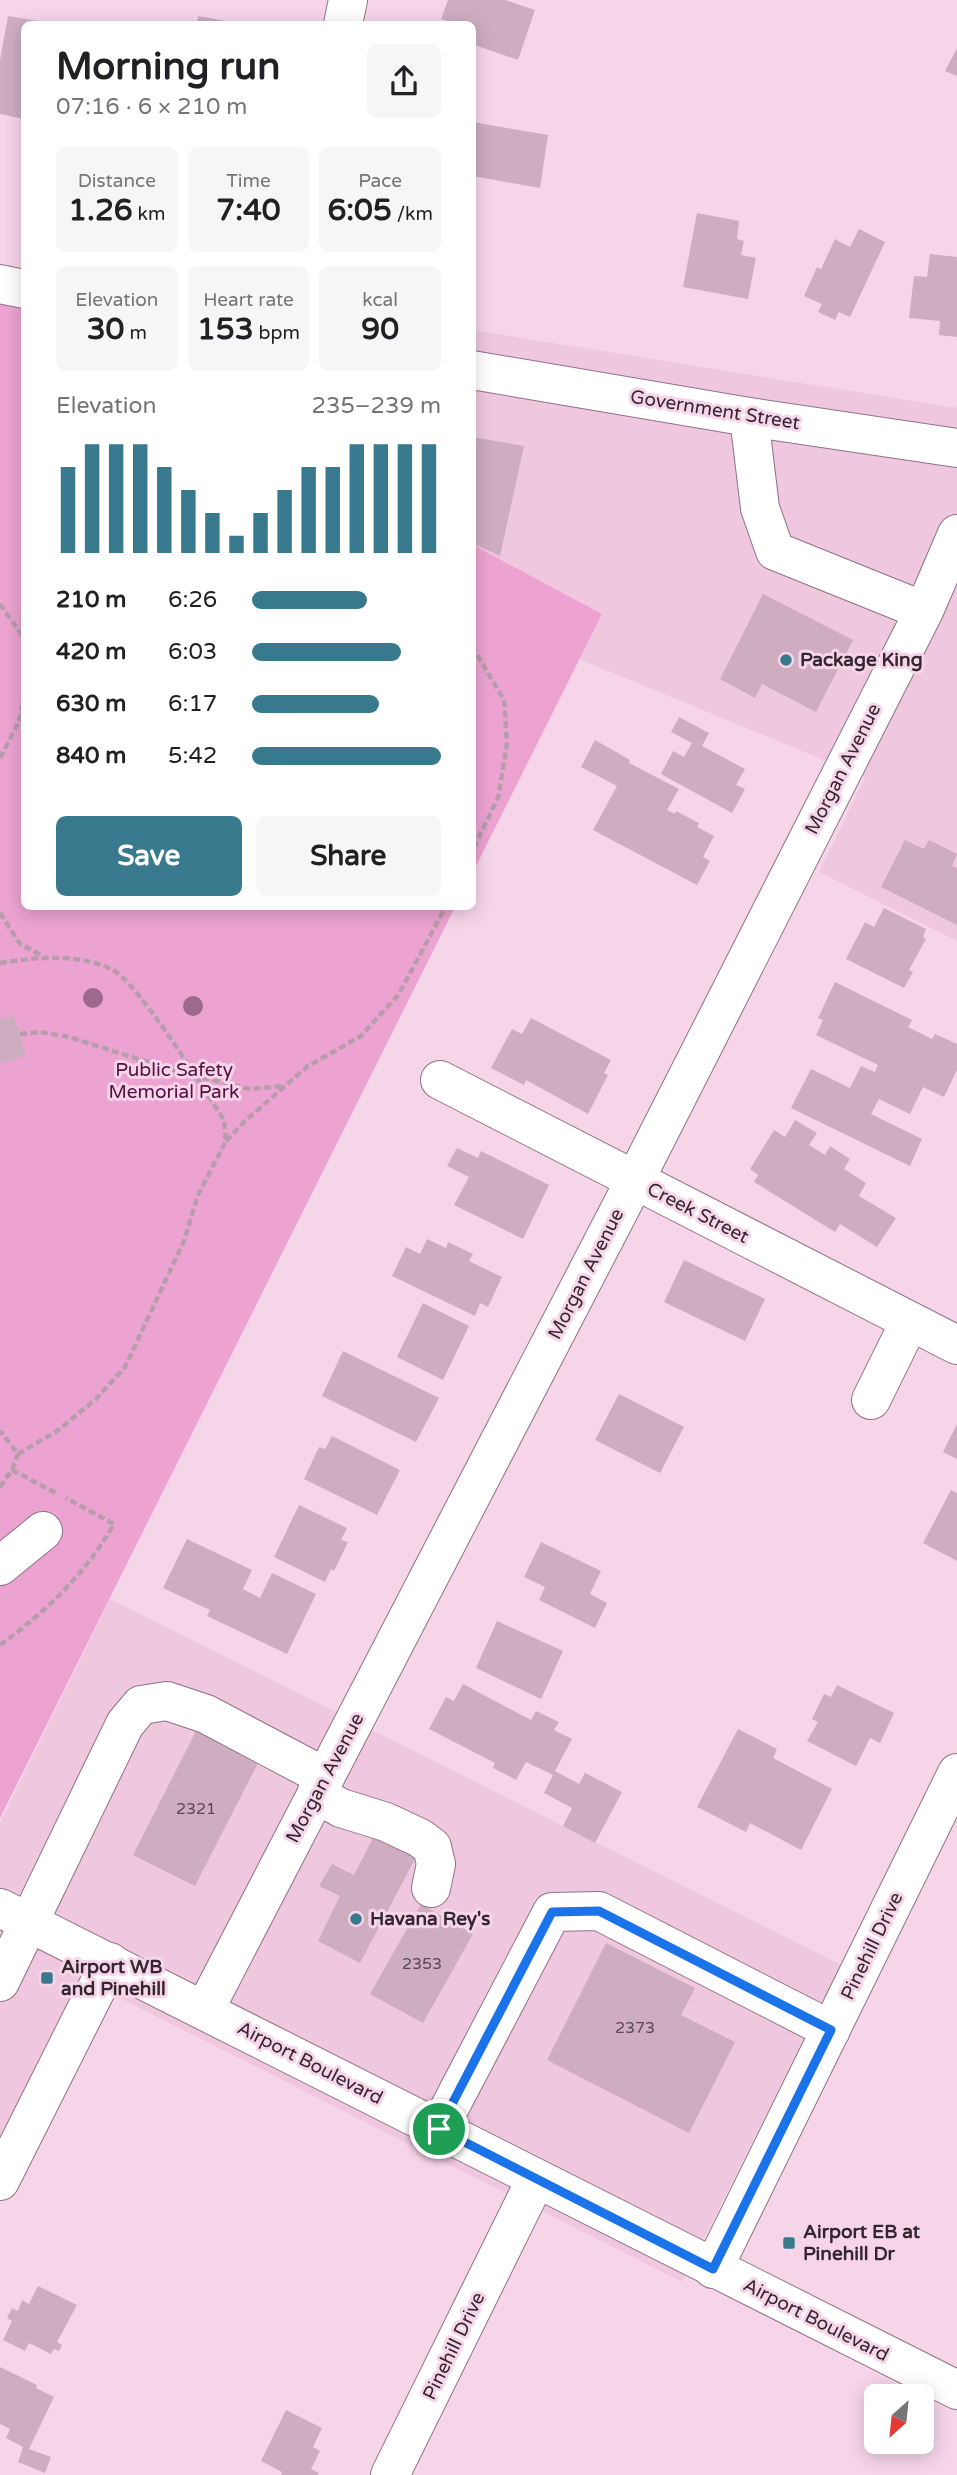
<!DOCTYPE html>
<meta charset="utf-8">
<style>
body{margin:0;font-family:"Varela Round",sans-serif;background:#f6f6f6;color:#202124;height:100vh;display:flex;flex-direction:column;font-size:26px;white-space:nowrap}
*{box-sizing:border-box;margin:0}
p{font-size:23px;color:#757577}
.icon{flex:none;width:38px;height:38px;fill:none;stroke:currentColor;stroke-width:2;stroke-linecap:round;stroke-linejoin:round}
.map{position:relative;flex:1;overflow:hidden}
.details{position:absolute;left:21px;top:21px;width:455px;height:889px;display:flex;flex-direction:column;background:#fff;border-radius:10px;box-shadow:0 4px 18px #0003}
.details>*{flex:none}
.needle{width:46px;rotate:207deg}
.controls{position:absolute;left:864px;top:2384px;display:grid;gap:14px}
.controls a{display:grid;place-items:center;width:70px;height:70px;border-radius:10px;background:#fff;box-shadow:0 4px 18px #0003;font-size:35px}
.pin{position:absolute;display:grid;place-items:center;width:60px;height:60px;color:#fff;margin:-30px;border:4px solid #fff;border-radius:50%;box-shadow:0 2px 7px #0007}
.round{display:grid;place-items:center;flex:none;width:74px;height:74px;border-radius:10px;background:#f6f6f6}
.head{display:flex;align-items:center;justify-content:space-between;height:119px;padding:0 35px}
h1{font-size:38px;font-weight:700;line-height:52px}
.metrics{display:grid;grid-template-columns:repeat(3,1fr);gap:10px;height:119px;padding:7px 35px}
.metrics div{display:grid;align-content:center;border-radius:10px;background:#f6f6f6;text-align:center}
.metrics b{font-size:30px;font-weight:700}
.metrics small{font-size:19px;font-weight:400}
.metrics p{font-size:19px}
.chart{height:196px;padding:14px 35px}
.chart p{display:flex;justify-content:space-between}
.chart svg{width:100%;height:126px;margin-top:7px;stroke:#39798d;stroke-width:6}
.primary-button{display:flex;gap:14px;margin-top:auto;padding:14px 35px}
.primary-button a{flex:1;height:80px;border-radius:10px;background:#39798d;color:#fff;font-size:28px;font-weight:700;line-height:80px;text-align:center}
.primary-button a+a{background:#f6f6f6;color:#202124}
ul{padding:0 35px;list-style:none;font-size:23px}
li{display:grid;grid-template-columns:112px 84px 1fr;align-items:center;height:52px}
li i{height:18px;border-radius:9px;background:#39798d}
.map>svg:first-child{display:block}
.built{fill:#efc7df}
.green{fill:#eca3d1}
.building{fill:#ceadc1}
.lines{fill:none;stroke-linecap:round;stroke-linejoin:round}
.minor-casing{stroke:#907284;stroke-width:40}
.major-casing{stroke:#907284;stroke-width:40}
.path{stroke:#b79cac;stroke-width:4.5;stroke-dasharray:7 3.5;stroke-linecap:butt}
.minor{stroke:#fff;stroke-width:38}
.major{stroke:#fff;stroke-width:38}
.tree{fill:#9d698d}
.route-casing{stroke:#fff;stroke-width:14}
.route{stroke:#1a73e8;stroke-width:9}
.poi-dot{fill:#39798d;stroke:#f7d5e9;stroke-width:2.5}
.labels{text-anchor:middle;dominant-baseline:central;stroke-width:6;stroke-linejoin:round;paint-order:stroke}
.number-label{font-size:16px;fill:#5a4854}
.street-label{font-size:19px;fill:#34272f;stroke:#f7d5e9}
.poi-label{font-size:19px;font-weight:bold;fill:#34272f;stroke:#f7d5e9;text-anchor:start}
.park-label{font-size:19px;fill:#541041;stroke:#f7d5e9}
</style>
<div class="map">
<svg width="957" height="2475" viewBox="0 0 957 2475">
<rect width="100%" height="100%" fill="#f7d5e9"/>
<path class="built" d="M 472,330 L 957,408 L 957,941 L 819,872 L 865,777 L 579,659 L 601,614 L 473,545 Z
M 110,1599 L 841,1965 L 682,2282 L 88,1982 L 0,2149 L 0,1823 Z"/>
<path class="green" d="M 0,284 L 24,289 L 24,906 L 455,907 L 0,1818 Z
M 473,545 L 602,614 L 473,872 Z"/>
<path class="building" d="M 448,0 L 505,0 L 535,10 L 518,60 L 472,44 L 472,24 L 456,24 L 441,19 Z
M 8,16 L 50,23 L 24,24 L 24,119 L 0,114 L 0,60 Z
M 198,16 L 238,23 L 237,24 L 197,24 Z
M 957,48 L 957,76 L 945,71 Z
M 472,122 L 548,135 L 540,188 L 472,176 Z
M 697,213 L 739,221 L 737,239 L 744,241 L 741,255 L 756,258 L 748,299 L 683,287 Z
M 859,229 L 885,242 L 850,317 L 839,312 L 835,320 L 818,312 L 822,304 L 804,296 L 817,267 L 821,269 L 835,239 L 850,247 Z
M 930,254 L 957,257 L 957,337 L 939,335 L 940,321 L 909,318 L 914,276 L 927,277 Z
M 472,437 L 524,446 L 500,556 L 472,543 Z
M 763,594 L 853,640 L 816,712 L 762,684 L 755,698 L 720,679 Z
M 679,717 L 709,733 L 702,746 L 745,769 L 736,785 L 745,789 L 732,813 L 661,774 L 673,751 L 684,757 L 692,743 L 671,732 Z
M 595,740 L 630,760 L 629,763 L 679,789 L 667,810 L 675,814 L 676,811 L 699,823 L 697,827 L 714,836 L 703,857 L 710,861 L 697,885 L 593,830 L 617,786 L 581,767 Z
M 905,840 L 924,849 L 929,840 L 957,854 L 952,866 L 957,868 L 957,925 L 881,887 Z
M 884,908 L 926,929 L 923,937 L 926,939 L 909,970 L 913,972 L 904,988 L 846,959 L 865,922 L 874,927 Z
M 835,982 L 912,1020 L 908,1027 L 932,1039 L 935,1034 L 957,1044 L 957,1070 L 944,1097 L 923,1087 L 910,1114 L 879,1099 L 871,1114 L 922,1139 L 910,1166 L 791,1108 L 811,1069 L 850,1088 L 861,1066 L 875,1072 L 878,1065 L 816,1035 L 823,1020 L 818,1018 Z
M 14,1015 L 26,1056 L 0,1064 L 0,1019 Z
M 531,1018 L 611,1060 L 604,1073 L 608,1075 L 588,1114 L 526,1080 L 524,1085 L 491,1068 L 512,1029 L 522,1034 Z
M 795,1120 L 817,1133 L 809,1145 L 825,1155 L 830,1146 L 850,1159 L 844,1169 L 866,1183 L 859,1196 L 896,1218 L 877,1247 L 840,1224 L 835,1232 L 754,1182 L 758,1175 L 750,1169 L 774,1130 L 785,1137 Z
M 457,1148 L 478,1158 L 481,1151 L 549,1185 L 523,1239 L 454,1205 L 469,1177 L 447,1166 Z
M 427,1239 L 446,1248 L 448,1242 L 473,1254 L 469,1261 L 502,1277 L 488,1307 L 480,1303 L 475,1316 L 392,1276 L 406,1247 L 420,1254 Z
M 684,1260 L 765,1299 L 745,1341 L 664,1302 Z
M 423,1303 L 469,1326 L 443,1380 L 397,1357 Z
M 343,1351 L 439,1398 L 416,1442 L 322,1396 Z
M 619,1394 L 684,1427 L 660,1473 L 595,1440 Z
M 957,1424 L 957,1459 L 943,1452 Z
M 332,1436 L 400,1470 L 377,1515 L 304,1479 L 319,1447 L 325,1449 Z
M 951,1490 L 957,1493 L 957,1561 L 923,1543 Z
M 299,1505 L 347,1528 L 341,1540 L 348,1542 L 334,1571 L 331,1569 L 325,1582 L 274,1557 Z
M 187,1539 L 252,1570 L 243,1589 L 260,1598 L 272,1573 L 316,1594 L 287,1654 L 207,1616 L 210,1610 L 163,1588 Z
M 541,1542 L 601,1571 L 590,1594 L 607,1603 L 595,1628 L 539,1600 L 545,1587 L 524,1577 Z
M 497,1621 L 563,1651 L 541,1699 L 476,1668 Z
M 463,1684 L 531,1720 L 536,1711 L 559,1722 L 554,1730 L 572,1739 L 555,1771 L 579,1784 L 585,1773 L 622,1792 L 595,1843 L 563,1826 L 572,1808 L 544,1793 L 553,1775 L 526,1762 L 516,1780 L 493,1768 L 495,1763 L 429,1729 L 446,1697 L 454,1701 Z
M 837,1685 L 894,1713 L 880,1743 L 870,1738 L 856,1766 L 807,1741 L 818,1722 L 812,1719 L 824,1694 L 831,1697 Z
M 738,1729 L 777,1749 L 773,1758 L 832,1789 L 801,1850 L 750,1823 L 746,1832 L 697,1807 Z
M 196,1731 L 258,1763 L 195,1886 L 133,1855 Z
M 376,1832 L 417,1855 L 360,1963 L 318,1941 L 340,1896 L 319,1886 L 332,1864 L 354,1875 Z
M 421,1904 L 473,1934 L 423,2023 L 370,1994 Z
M 606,1943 L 695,1988 L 681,2015 L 735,2042 L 689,2133 L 547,2060 Z
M 38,2286 L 77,2305 L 57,2342 L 62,2345 L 59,2351 L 54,2349 L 51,2354 L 29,2343 L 25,2351 L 3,2340 L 12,2321 L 7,2318 L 12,2308 L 18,2311 L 22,2300 L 29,2304 Z
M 0,2367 L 37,2385 L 36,2388 L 54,2397 L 29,2449 L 51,2457 L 45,2473 L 18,2462 L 23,2447 L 6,2438 L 10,2429 L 0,2424 Z
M 286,2410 L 322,2428 L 313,2447 L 320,2451 L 311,2469 L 319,2473 L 318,2475 L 281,2475 L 282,2472 L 261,2461 Z"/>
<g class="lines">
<g class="minor-casing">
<path id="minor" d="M 343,24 L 348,0
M 749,417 L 760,508 L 775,551 L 924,611
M 440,1080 L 957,1345
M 871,1400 L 910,1321
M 0,1566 L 43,1531
M 316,1794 L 341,1808 L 386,1822 L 420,1838 L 432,1847 L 436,1864 L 431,1888
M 0,1982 L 125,1724 L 141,1705 L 167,1701 L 206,1714 L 325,1777
M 205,2009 L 635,1180 L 924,611 L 957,534
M 439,2128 L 552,1912 L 599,1911 L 831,2030
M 0,2181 L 110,1962
M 713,2269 L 957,1773
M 390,2475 L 536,2179"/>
</g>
<g class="major-casing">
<path id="major" d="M 0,284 L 24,289
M 472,370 L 749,417 L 957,448
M 0,1908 L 957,2390"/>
</g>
<path class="path" d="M 0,604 L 24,638
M 472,646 L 504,700 L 507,744 L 498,798 L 472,851
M 19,721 L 24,698
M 0,758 L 19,721 L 24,718
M 0,913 L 20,944 L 43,956
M 0,963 C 37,957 76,953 111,969 C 137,980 205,1091 224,1120 L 226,1141 L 198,1195 L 184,1241 L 125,1367 L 96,1399 L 57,1431 L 18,1454 L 0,1431
M 20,1034 L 40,1032 L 69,1037 L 176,1071 L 250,1089 L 284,1086
M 226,1141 L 245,1121 L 308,1066 L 361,1036 L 399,994 L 446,906
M 12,1470 L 58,1494
M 0,1487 L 12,1470 L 18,1454
M 0,1645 C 46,1612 86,1573 114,1524 L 66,1498"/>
<use href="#minor" class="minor"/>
<use href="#major" class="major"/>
</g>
<g class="tree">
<circle cx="93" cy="998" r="10"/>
<circle cx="193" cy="1006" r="10"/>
</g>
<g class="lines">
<g class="route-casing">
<path id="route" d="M 599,1911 L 831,2030 L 713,2269 L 439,2129 L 552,1912 Z"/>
</g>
<use href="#route" class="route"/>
</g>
<g class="poi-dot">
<circle cx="786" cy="660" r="7"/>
<circle cx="356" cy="1919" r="7"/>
<rect x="40" y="1971" width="14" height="14" rx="3.5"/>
<rect x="782" y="2236" width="14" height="14" rx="3.5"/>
</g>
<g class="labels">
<g class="number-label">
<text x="196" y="1809">2321</text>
<text x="422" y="1964">2353</text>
<text x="635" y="2028">2373</text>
</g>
<g class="street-label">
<text transform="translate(715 410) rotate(9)">Government Street</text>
<text transform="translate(843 769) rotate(-63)">Morgan Avenue</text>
<text transform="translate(698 1213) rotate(27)">Creek Street</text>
<text transform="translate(586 1274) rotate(-63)">Morgan Avenue</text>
<text transform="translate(325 1778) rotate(-62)">Morgan Avenue</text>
<text transform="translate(872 1946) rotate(-64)">Pinehill Drive</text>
<text transform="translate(310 2063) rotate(27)">Airport Boulevard</text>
<text transform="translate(816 2320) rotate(27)">Airport Boulevard</text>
<text transform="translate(454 2346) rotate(-64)">Pinehill Drive</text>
</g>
<g class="poi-label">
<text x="800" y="660">Package King</text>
<text x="370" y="1919">Havana Rey's</text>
<text x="61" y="1967">Airport WB<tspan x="61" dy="22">and Pinehill</tspan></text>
<text x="803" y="2232">Airport EB at<tspan x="803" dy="22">Pinehill Dr</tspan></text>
</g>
<g class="park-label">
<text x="174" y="1070">Public Safety<tspan x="174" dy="22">Memorial Park</tspan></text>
</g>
</g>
</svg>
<div class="controls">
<a><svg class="needle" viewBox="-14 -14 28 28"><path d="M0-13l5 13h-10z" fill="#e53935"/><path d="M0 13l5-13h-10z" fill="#757577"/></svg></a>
</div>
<div class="pin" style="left:439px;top:2129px;background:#1e9e55"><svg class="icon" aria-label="arrive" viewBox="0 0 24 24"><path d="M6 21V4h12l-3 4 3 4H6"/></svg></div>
<section class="details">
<div class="head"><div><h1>Morning run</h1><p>07:16 · 6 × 210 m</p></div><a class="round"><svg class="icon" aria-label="share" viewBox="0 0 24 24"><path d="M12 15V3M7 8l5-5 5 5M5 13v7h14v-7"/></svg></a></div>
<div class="metrics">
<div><p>Distance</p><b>1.26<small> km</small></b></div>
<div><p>Time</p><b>7:40</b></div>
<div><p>Pace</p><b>6:05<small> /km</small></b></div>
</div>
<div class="metrics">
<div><p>Elevation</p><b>30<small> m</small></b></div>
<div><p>Heart rate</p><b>153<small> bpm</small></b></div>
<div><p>kcal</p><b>90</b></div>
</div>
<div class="chart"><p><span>Elevation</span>235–239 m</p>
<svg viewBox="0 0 160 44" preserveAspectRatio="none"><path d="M5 44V14M15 44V6M25 44V6M35 44V6M45 44V14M55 44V22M65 44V30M75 44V38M85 44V30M95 44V22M105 44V14M115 44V14M125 44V6M135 44V6M145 44V6M155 44V6"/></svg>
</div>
<ul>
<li><b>210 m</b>6:26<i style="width:61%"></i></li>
<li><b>420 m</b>6:03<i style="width:79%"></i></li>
<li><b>630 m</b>6:17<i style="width:67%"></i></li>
<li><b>840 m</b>5:42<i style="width:100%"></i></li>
</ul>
<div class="primary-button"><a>Save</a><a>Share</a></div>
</section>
</div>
